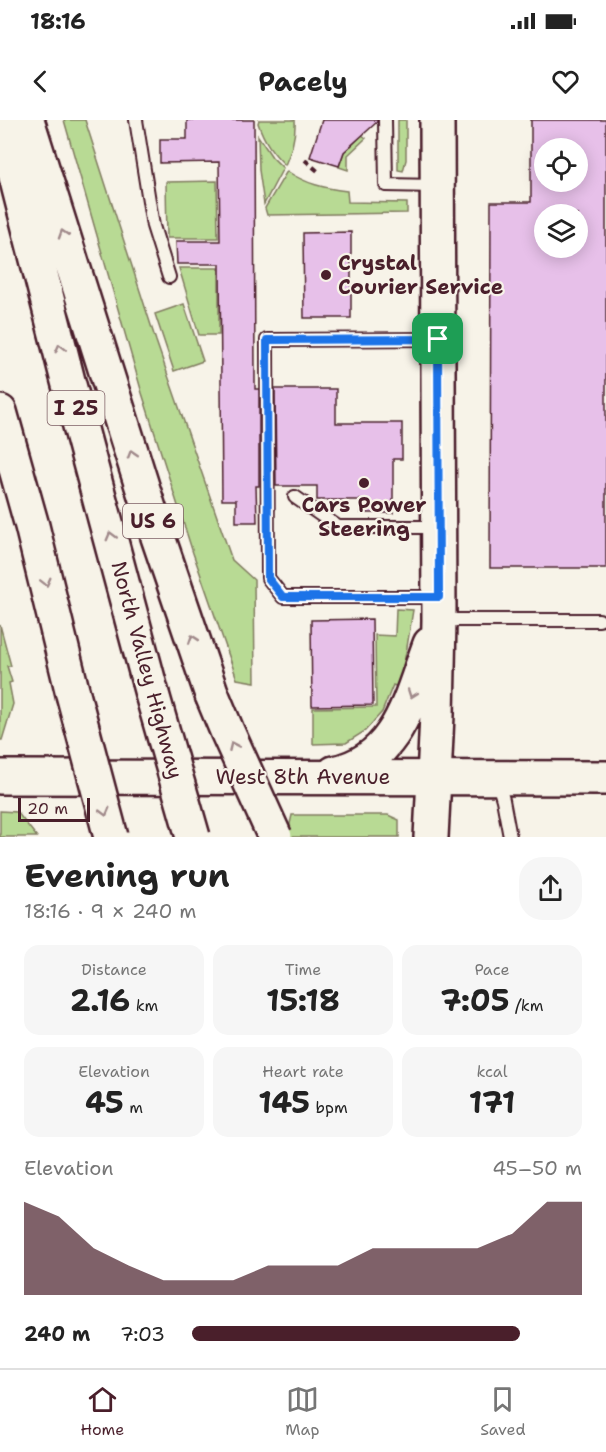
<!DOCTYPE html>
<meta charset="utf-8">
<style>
body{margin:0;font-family:"Shantell Sans",sans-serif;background:#f6f6f6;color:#222;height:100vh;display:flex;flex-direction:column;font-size:22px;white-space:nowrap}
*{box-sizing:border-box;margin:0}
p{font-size:20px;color:#767676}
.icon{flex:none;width:33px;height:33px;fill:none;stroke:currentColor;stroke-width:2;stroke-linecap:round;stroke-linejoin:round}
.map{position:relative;height:717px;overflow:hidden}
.sheet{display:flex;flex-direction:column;background:#fff;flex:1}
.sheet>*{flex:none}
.tools{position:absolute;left:534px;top:18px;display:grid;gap:12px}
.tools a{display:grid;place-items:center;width:54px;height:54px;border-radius:50%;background:#fff;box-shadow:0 3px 15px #0003;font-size:30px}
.scale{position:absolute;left:18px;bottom:15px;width:72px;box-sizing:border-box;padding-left:6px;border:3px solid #4a1f2b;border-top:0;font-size:16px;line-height:21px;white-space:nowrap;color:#4a1f2b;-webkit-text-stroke:4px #f7f3e8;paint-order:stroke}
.pin{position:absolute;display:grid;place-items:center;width:51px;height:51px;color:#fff;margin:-26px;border-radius:12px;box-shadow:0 3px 9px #0006}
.round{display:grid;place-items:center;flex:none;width:63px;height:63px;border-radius:24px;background:#f6f6f6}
.summary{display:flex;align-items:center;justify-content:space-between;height:102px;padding:0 24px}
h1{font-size:33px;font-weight:700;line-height:45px}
.figures{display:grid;grid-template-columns:repeat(3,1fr);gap:9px;height:102px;padding:6px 24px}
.figures div{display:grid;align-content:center;border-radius:15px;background:#f6f6f6;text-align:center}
.figures b{font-size:30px;font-weight:700}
.figures small{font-size:16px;font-weight:400}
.figures p{font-size:16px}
.chart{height:168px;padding:12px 24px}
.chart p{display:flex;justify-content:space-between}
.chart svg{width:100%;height:108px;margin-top:6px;fill:#4a1f2b;opacity:.7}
ul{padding:0 24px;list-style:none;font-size:20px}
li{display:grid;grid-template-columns:96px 72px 1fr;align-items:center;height:45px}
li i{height:15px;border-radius:8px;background:#4a1f2b}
.status{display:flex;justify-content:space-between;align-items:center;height:42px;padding:0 30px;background:#fff;direction:ltr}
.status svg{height:16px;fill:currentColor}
header{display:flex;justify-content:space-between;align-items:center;height:78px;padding:0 24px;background:#fff;font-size:27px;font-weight:700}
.tab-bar{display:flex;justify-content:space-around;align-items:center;height:84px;border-top:2px solid #e0e0e0;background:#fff;font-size:16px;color:#767676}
.tab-bar a{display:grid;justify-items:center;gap:3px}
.tab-bar .selected{color:#4a1f2b}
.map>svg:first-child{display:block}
.green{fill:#b8da94;stroke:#817c60;stroke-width:1.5}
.building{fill:#e7c0e9;stroke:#4a1f2b;stroke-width:1.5;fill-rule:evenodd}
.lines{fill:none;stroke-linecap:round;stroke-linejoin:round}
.lane-casing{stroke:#4a1f2b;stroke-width:16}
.secondary-casing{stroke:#4a1f2b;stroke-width:38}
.highway-casing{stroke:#4a1f2b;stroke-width:38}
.path{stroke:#4a1f2b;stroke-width:4;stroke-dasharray:6 4.5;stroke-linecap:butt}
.lane{stroke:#f7f3e8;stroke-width:12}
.secondary{stroke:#f7f3e8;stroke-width:33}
.highway{stroke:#f7f3e8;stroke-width:33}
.highway-bridge-casing{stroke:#4a1f2b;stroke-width:38;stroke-linecap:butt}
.highway-bridge{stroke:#f7f3e8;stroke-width:33}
.oneway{stroke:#a0898a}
.route-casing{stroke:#fff;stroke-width:12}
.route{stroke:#1a73e8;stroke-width:8}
.poi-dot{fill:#4a1f2b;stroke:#f7f3e8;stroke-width:2}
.labels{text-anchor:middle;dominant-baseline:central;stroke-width:4.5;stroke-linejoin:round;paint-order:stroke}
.shield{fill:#f7f3e8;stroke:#7e5f64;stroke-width:1.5}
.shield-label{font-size:20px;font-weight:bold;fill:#4a1f2b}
.poi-label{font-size:21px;font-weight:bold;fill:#4a1f2b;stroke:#f7f3e8;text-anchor:start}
.street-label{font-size:21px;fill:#4a1f2b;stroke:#f7f3e8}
</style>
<div class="status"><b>18:16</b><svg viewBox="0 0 49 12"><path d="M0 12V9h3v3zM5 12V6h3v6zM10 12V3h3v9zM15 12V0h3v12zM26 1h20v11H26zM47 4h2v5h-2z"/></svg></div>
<header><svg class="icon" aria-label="back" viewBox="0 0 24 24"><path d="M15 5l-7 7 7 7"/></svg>Pacely<svg class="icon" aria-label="heart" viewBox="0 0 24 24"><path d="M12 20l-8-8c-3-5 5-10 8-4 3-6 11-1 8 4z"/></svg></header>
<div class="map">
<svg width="606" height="717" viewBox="0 0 606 717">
<rect width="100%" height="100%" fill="#f7f3e8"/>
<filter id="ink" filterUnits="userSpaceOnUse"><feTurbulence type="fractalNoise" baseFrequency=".0167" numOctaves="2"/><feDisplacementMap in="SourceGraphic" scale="12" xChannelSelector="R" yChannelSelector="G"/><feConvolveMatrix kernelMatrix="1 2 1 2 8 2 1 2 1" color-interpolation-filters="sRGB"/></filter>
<g filter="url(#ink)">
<path class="green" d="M 64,0 L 85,0 L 156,221 L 232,440 L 254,460 L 255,562 L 237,559 L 193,433 L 142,273 Z
M 259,0 L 295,0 C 296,16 292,30 285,45 C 272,32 264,21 258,3 Z
M 398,0 L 406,0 L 406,40 L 403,51 L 398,50 Z
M 362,15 L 366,18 L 348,35 L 348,50 L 339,47 L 347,23 L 351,26 Z
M 258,16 L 272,37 L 283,48 L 264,84 L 259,50 Z
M 287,51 C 306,64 324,68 347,71 L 348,82 L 407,83 L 407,93 L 267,95 L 265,88 Z
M 217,61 L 218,118 L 167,118 L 166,62 Z
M 179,148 L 219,148 L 219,215 L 199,215 Z
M 184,184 L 203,241 L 174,251 L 155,194 Z
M 396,489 L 413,490 L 406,533 L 398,567 L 393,565 L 382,592 L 365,611 L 346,623 L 313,624 L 313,588 L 376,587 L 375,515 L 395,516 Z
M 0,505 L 11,546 L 7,546 L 12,562 L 9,563 L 13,584 L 2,620 L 0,620 Z
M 0,691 L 17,692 L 37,717 L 0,717 Z
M 292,695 L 388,695 L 399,700 L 399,717 L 287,717 Z"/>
<path class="building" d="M 187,0 L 254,0 L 255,269 L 259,269 L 259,366 L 256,366 L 257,402 L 236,402 L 236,380 L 222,380 L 220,144 L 177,144 L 176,121 L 220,121 L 219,42 L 160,43 L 160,19 L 187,19 Z
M 322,0 L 377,0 L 377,2 L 344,32 L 339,46 L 310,37 Z
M 531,0 L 606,0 L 606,448 L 490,448 L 491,82 L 531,82 ZM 544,28 L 578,28 L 578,62 L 544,62 ZM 544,94 L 578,94 L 578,128 L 544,128 Z
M 351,112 L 351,198 L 304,198 L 303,113 Z
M 275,269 L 336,269 L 336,303 L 402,303 L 402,339 L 393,339 L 393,393 L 361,393 L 361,380 L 317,380 L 317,366 L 276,366 Z
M 372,499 L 373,585 L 312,586 L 311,500 Z"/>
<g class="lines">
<g class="lane-casing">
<path id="lane" d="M 136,0 L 153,106 L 169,157
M 385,0 L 386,65 L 436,66
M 437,219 L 267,220 L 268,458 L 283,477 L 439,477
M 295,377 L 338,407 L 437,407
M 442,500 L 599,500
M 497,659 L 503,680 L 510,717"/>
</g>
<g class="secondary-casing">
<path id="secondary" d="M 334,653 C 399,640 410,577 430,524
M 0,657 L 606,658
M 434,658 L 437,595 L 439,500 L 437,0"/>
</g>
<g class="highway-casing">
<path id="highway" d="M 4,0 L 11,37 L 68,261 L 152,574
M 27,0 L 158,417 L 212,575
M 0,292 L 32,406 L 73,574
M 431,717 L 434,658"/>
</g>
<path class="path" d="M 305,40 L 320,53"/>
<use href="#lane" class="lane"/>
<use href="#secondary" class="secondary"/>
<use href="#highway" class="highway"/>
<g class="highway-bridge-casing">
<path id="highway-bridge" d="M 73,574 L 111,717
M 152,574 L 193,717
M 212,575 L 227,611 L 275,717"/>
</g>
<use href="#highway-bridge" class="highway-bridge"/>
</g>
<defs><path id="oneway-chevron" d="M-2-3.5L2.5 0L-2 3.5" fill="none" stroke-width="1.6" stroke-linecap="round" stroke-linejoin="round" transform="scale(1.5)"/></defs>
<g class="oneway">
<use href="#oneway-chevron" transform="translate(63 114) rotate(-108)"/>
<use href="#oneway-chevron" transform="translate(60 228) rotate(-104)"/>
<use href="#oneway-chevron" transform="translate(132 334) rotate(-107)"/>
<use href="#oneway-chevron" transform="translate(111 416) rotate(-105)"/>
<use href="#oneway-chevron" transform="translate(46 462) rotate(76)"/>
<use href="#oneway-chevron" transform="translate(193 519) rotate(-109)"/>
<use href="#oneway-chevron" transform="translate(412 574) rotate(110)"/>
<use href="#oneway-chevron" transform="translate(233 626) rotate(-114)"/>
<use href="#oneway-chevron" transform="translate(105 692) rotate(75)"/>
</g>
</g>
<g class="lines" filter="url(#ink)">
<g class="route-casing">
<path id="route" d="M 438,219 L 439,477 L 283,477 L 268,458 L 267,220 Z"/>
</g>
<use href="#route" class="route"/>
</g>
<g class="poi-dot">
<circle cx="326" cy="155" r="6"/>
<circle cx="364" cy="363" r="6"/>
</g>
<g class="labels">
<g class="shield">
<rect x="47.5" y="271" width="57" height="34" rx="4.5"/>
<rect x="123" y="384" width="60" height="34" rx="4.5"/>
</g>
<g class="shield-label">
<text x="76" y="288">I 25</text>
<text x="153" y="401">US 6</text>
</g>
<g class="poi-label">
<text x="338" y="143">Crystal<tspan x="338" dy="24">Courier Service</tspan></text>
<text x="364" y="385" text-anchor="middle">Cars Power<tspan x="364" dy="24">Steering</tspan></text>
</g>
<g class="street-label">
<text transform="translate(147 550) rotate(75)">North Valley Highway</text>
<text x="303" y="657">West 8th Avenue</text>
</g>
</g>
</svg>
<div class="tools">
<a><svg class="icon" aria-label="locate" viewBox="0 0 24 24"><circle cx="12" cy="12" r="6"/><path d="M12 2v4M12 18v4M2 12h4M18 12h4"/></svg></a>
<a><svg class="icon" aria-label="layers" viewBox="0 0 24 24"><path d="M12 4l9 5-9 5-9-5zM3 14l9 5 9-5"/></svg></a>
</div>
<div class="scale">20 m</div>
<div class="pin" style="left:438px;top:219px;background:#1e9e55"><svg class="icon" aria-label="arrive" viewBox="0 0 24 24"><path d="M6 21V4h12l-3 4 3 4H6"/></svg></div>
</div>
<section class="sheet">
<div class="summary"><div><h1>Evening run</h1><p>18:16 · 9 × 240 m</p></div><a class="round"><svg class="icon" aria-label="share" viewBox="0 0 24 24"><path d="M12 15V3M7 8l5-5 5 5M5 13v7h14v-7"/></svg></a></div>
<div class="figures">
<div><p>Distance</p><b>2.16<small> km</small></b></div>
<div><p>Time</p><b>15:18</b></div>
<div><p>Pace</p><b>7:05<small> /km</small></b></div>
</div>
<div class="figures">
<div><p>Elevation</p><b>45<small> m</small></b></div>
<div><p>Heart rate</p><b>145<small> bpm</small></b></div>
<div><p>kcal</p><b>171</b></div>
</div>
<div class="chart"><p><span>Elevation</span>45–50 m</p>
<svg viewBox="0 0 160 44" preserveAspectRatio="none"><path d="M0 44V6L10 12L20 25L30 32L40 38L50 38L60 38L70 32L80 32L90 32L100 25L110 25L120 25L130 25L140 19L150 6L160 6V44z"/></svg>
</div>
<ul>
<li><b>240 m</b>7:03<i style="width:84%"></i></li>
</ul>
</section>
<nav class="tab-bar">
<a class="selected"><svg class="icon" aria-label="home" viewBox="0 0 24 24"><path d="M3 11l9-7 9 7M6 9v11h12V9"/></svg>Home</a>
<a><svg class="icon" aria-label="map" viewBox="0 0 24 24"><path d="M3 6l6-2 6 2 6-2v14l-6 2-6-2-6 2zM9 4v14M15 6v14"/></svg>Map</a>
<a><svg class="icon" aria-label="saved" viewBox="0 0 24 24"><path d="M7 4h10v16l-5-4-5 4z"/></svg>Saved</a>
</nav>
